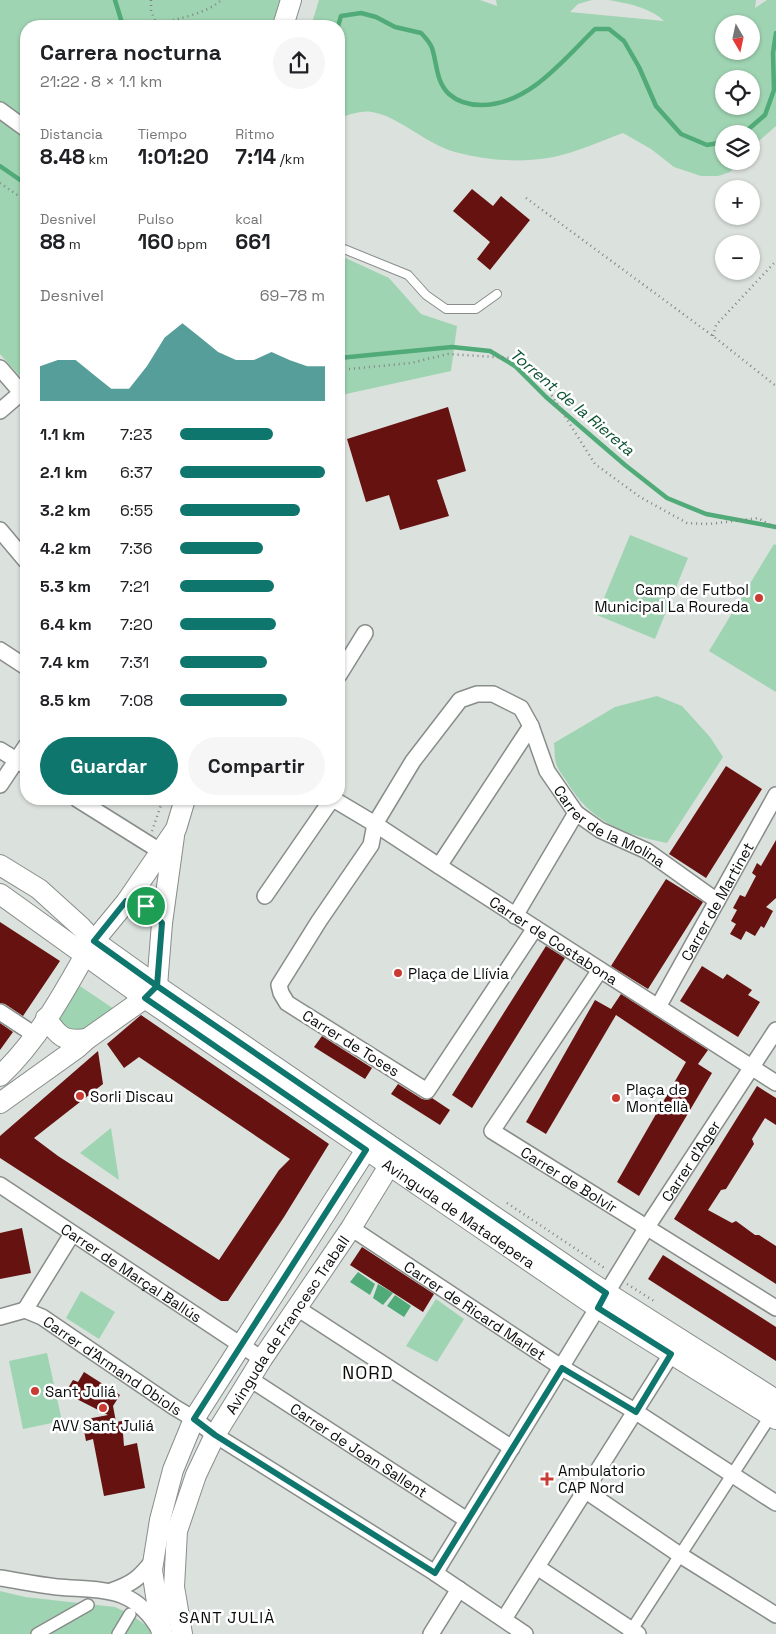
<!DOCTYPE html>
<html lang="es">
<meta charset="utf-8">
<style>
body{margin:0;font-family:"Space Grotesk",sans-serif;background:#f6f6f6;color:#202124;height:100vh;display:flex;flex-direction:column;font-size:19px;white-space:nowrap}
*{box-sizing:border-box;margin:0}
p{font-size:16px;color:#757577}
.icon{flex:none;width:28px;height:28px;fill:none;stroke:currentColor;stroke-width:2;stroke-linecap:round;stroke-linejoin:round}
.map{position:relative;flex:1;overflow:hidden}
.side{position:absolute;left:20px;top:20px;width:325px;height:785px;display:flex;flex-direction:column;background:#fff;border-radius:20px;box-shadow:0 1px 4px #0004}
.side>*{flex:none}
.needle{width:32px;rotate:171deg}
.tools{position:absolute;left:715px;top:15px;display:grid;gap:10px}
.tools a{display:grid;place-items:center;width:45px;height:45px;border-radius:50%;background:#fff;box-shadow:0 1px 4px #0004;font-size:25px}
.pin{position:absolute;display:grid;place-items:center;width:42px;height:42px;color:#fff;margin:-21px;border:2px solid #fff;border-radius:50%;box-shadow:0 1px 5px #0007}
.round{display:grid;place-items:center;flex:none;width:52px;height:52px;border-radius:26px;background:#f6f6f6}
.head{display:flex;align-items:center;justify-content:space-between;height:85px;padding:0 20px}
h1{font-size:22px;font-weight:800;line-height:38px}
.stats{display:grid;grid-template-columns:repeat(3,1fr);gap:8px;height:85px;padding:5px 20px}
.stats div{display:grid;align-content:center}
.stats b{font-size:21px;font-weight:800}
.stats small{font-size:14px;font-weight:400}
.stats p{font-size:14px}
.chart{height:140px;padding:10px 20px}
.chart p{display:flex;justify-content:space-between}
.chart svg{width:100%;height:90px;margin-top:5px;fill:#0f766e;opacity:.7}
.action{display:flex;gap:10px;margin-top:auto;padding:10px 20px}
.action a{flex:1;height:58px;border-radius:30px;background:#0f766e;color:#fff;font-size:20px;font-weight:800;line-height:58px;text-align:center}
.action a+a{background:#f6f6f6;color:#202124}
ul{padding:0 20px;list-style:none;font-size:16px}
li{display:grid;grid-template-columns:80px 60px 1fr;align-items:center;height:38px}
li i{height:12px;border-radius:6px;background:#0f766e}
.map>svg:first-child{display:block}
.green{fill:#9fd4b2;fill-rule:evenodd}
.water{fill:#50ab78}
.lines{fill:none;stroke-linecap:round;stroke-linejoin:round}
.stream{stroke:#50ab78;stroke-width:4.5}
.building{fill:#651210}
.service-casing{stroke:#888d8a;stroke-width:10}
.pedestrian-casing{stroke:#888d8a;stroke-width:14}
.minor-casing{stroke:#888d8a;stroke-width:18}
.tertiary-casing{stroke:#888d8a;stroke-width:22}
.path{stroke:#818582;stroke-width:2.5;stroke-dasharray:1 4;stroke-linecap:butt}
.service{stroke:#fff;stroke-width:8}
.pedestrian{stroke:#fff;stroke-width:11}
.minor{stroke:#fff;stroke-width:15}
.tertiary{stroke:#fff;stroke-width:20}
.route-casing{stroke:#fff;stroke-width:10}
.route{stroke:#0f766e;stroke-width:6}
.poi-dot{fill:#c93b33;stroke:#fff;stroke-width:2}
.labels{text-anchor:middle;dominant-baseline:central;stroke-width:5;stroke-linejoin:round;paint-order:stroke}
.poi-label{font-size:15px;fill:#0a0c0b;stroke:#fff;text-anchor:start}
.street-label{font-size:15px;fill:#0a0c0b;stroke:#fff}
.water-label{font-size:16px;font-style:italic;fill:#0e5432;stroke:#fff}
.neighbourhood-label{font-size:16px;letter-spacing:1px;fill:#0a0c0b;stroke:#fff}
.quarter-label{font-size:18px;letter-spacing:1px;fill:#0a0c0b;stroke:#fff}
</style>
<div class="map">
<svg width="776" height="1634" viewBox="0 0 776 1634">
<rect width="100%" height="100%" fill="#dbe1dd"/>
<path class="green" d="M 0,0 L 302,0 L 293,26 L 26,26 L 26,126 L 0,109 Z
M 319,0 L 480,0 L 497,6 L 496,0 L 592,0 L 578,4 L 570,12 L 664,21 C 651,8 627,3 608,0 L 756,0 L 755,8 L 767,0 L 776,0 L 776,126 L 751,148 L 751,134 L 724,134 L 724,161 L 740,161 L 730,172 L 718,176 L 701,176 L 674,167 L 651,149 L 623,133 C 601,141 577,152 554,157 C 522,163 487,161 455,152 C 426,144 400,117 372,112 C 361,110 349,115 339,118 L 339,26 L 311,26 ZM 724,24 L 751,24 L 751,51 L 724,51 ZM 724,79 L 751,79 L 751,106 L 724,106 Z
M 0,120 L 26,138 L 26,383 L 0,354 Z
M 339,255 L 389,278 L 421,314 L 457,326 L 451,371 L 346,394 L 339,400 Z
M 630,535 L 688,558 L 655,639 L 597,615 Z
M 774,544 L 776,545 L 776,692 L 709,651 Z
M 657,696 L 682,706 L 710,737 L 723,757 L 667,843 C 623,834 591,822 567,782 C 564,777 559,771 557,766 C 554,759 555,750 554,743 L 615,707 Z
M 77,984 L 114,1009 L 83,1032 L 73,1034 L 58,1023 L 58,1014 Z
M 111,1128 L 119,1180 L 80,1153 Z
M 81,1291 L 115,1312 L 99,1339 L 66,1318 Z
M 436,1299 L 464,1319 L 437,1362 L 406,1346 Z
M 47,1353 L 62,1421 L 23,1429 L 9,1361 Z
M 0,1591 L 25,1597 L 115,1607 L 130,1614 L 147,1626 L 155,1634 L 0,1634 Z"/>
<path class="water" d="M 358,1272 L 375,1284 L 370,1295 L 350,1282 Z
M 378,1284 L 393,1293 L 383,1305 L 373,1298 Z
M 395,1295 L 411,1306 L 404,1317 L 387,1306 Z"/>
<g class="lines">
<path class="stream" d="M 115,0 L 123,26
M 338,26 L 341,16 L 361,13 L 376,17 L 395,27 L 421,33 C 425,37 430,43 432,48 C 437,63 436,82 449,94 C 458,102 469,105 481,105 C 529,105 563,60 595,29 L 609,29 L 624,41 L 639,67 L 656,106 L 681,134 L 707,145 L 724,142
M 742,134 L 751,127 L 765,115 L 774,90 L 773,53 L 776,33
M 0,166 L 26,184
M 339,358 L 452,347 L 490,351 L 515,366 L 546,397 L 625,465 L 667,498 L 706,514 L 776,527"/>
</g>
<path class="building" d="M 472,189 L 493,206 L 501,196 L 530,220 L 490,270 L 477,259 L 490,242 L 453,211 Z
M 448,407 L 466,471 L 437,480 L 449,516 L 400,530 L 389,495 L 366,502 L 347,439 Z
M 726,766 L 762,789 L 706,878 L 669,854 Z
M 776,840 L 776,898 L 766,907 L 773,911 L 764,928 L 761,926 L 755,936 L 746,931 L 741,940 L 730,934 L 736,924 L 731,921 L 737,910 L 733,908 L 740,895 L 745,897 L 756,876 L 752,873 L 757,863 L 761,866 Z
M 666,879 L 703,902 L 648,989 L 611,966 Z
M 0,922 L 60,961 L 23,1016 L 5,1004 L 0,1003 Z
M 546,946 L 565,958 L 472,1108 L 452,1095 Z
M 702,966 L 723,979 L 727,974 L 752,990 L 748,995 L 760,1002 L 738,1037 L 680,1001 Z
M 621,994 L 708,1050 L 698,1064 L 712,1073 L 639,1196 L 617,1182 L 686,1062 L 616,1015 L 546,1134 L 526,1122 L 595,1000 L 611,1009 Z
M 141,1015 L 329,1144 L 284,1217 L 228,1301 L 221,1301 L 0,1158 L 0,1136 L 98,1051 L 103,1084 L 34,1138 L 58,1156 L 219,1260 L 279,1170 L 290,1159 L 139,1057 L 124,1068 L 107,1044 Z
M 0,1023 L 13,1032 L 0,1050 Z
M 322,1036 L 372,1068 L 365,1079 L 314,1047 Z
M 398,1084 L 422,1099 L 427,1100 L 432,1098 L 450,1110 L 440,1125 L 391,1094 Z
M 757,1086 L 776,1098 L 776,1125 L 765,1118 L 752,1139 L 754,1144 L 726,1189 L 721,1190 L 708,1210 L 732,1223 L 736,1221 L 755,1235 L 759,1235 L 776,1246 L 776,1284 L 674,1219 Z
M 22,1228 L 31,1273 L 0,1279 L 0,1233 Z
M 362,1247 L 434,1294 L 423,1312 L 350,1265 Z
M 663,1255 L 776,1327 L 776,1361 L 648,1279 Z
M 84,1372 L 120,1395 L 113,1406 L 116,1422 L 122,1421 L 124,1446 L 137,1443 L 145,1488 L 104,1496 L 93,1439 L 86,1441 L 82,1420 L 108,1415 L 65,1393 L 73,1380 L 78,1382 Z"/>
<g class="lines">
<g class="service-casing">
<path id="service" d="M 339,247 L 408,275 L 426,295 L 446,309 L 476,309 L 497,294"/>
</g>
<g class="pedestrian-casing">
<path id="pedestrian" d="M 37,1634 L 88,1605
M 118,1634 L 130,1614
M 629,1634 L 771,1415"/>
</g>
<g class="minor-casing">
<g id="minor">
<path d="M 0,110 L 26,129"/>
<path d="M 0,368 L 26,398"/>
<path d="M 0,411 L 22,392"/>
<path d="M 0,530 L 26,561"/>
<path d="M 0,650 L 26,667"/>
<path d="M 339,675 L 365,633"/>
<path d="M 0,750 L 26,766"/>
<path d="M 0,785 L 26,746"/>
<path d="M 77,799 L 160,851"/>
<path id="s1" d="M 333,799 L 375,824 L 439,866 L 776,1083"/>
<path d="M 439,866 L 531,726"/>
<path d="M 265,896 L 332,799"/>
<path d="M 515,916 L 576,813"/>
<path id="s2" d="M 535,928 L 427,1091 L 287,1003 L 281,993 L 279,985 L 319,921 L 371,845 L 375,824 L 413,761 L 460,700 L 477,694 L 493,694 L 521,708 L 531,726 L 547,771 L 576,813 L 600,830 L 647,851 L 717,901"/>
<path id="s3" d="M 600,970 L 492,1131 L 776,1308"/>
<path id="s4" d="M 658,1007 L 776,795"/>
<path d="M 0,1012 L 35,1035"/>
<path id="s5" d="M 0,1185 L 262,1359"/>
<path id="s6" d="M 351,1228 L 561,1367 L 636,1412 L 776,1503"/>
<path d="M 297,1308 L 512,1448"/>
<path id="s7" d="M 25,1310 L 42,1317 L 174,1407 L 194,1419 L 215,1435 L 435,1573 L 525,1634"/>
<path d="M 25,1310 L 72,1234"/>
<path d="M 0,1317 L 25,1310"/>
<path id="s8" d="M 250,1379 L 467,1520"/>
<path d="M 586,1491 L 680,1555 L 776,1615"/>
<path d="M 537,1567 L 638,1634"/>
<path id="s9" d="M 435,1573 L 647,1227 L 776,1030"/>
<path d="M 0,1578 C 19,1581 38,1585 57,1587 C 102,1591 134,1585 160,1631"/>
<path d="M 111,1591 C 132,1584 140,1578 154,1559"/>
<path d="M 504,1619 L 677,1345"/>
<path d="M 431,1634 L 459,1589"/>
</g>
</g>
<g class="tertiary-casing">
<g id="tertiary">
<path d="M 283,26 L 291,0"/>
<path d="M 0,865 L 39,889 L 81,927 L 94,941 L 157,986 L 593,1284 L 776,1400"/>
<path id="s10" d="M 0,894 L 145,998 L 598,1308 L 776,1419"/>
<path d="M 127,901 L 146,906 L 162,923"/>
<path d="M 94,941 L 127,901 L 176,829 L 185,799"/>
<path d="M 157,986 L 162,923 L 174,836"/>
<path d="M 46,1018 C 59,1037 64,1042 87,1039"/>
<path d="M 0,1076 C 36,1042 61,998 85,955"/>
<path d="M 0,1103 L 77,1048 L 87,1039 L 145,998"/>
<path d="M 162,1634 L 152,1570 L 160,1520 L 173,1470 L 194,1419 L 366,1150"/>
<path id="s11" d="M 182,1634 L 174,1587 L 177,1531 L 196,1475 L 215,1435 L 262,1359 L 351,1228 L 389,1166"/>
</g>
</g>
<path class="path" d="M 151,0 L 151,11 L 155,20 L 160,23 C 176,20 210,12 221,0
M 0,183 L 26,201
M 526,198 L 713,336 L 776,386
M 713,336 L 716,325 L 776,261
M 339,370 L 411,363 L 448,354 L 511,358 L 532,369 L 547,388 L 595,464 L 640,497 L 687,523 L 709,524 L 758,518 L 776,528
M 152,831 L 163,799
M 507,1203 L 606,1269
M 627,1284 L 654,1301"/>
<use href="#service" class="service"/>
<use href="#pedestrian" class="pedestrian"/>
<use href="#minor" class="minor"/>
<use href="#tertiary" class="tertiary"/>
</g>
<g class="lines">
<g class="route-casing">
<path id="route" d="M 146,906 L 162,923 L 157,986 L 145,998 L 366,1150 L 194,1419 L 215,1435 L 435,1573 L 562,1368 L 636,1412 L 671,1354 L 598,1308 L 606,1293 L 157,986 L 94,941 L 126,901 L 146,906"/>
</g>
<use href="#route" class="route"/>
</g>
<g class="poi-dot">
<circle cx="759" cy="598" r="5"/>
<circle cx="398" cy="973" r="5"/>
<circle cx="80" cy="1096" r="5"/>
<circle cx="616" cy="1098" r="5"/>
<circle cx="35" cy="1391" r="5"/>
<circle cx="103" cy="1408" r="5"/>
<path d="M544.5 1471.5h5v5h5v5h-5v5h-5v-5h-5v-5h5z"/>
</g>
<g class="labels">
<g class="poi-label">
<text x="749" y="589" text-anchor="end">Camp de Futbol<tspan x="749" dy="17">Municipal La Roureda</tspan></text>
<text x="408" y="973">Plaça de Llívia</text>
<text x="626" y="1089">Plaça de<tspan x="626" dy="17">Montellà</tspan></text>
<text x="90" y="1096">Sorli Discau</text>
<text x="45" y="1391">Sant Juliá</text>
<text x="103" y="1425" text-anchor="middle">AVV Sant Juliá</text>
<text x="558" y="1470">Ambulatorio<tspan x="558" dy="17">CAP Nord</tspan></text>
</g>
<g class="street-label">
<text stroke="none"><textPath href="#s2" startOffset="940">Carrer de la Molina</textPath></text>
<text stroke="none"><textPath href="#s4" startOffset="121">Carrer de Martinet</textPath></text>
<text stroke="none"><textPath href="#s1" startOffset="262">Carrer de Costabona</textPath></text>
<text transform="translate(351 1043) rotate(32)">Carrer de Toses</text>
<text stroke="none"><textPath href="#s9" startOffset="485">Carrer d'Ager</textPath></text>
<text stroke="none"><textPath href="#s3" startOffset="285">Carrer de Bolvir</textPath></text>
<text stroke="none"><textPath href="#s10" startOffset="559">Avinguda de Matadepera</textPath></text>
<text stroke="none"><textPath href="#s5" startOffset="158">Carrer de Marçal Ballús</textPath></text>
<text stroke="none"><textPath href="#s6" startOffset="149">Carrer de Ricard Marlet</textPath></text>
<text stroke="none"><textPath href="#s11" startOffset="339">Avinguda de Francesc Traball</textPath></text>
<text stroke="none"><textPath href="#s7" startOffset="104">Carrer d'Armand Obiols</textPath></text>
<text stroke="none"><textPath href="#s8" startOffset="130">Carrer de Joan Sallent</textPath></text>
</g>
<g class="water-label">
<text transform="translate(572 402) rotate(40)">Torrent de la Riereta</text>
</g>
<g class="neighbourhood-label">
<text x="227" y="1617">SANT JULIÀ</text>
</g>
<g class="quarter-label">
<text x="368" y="1372">NORD</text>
</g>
</g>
</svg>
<div class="tools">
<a><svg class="needle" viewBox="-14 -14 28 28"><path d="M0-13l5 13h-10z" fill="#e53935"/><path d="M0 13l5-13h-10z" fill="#757577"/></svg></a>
<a><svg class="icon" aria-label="locate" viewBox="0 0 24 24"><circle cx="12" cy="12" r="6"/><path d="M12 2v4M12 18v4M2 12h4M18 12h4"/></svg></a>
<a><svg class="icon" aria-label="layers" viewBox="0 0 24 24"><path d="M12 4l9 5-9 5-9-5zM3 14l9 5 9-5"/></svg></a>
<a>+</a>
<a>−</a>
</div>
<div class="pin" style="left:146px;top:906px;background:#1e9e55"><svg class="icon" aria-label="arrive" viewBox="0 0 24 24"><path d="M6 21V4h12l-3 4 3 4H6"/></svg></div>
<section class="side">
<div class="head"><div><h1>Carrera nocturna</h1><p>21:22 · 8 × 1.1 km</p></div><a class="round"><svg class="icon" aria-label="share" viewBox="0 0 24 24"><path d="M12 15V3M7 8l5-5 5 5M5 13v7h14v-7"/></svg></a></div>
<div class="stats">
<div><p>Distancia</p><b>8.48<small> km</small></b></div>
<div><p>Tiempo</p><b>1:01:20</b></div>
<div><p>Ritmo</p><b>7:14<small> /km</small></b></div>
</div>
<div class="stats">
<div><p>Desnivel</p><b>88<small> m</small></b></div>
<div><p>Pulso</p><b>160<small> bpm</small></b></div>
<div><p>kcal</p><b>661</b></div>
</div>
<div class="chart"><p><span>Desnivel</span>69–78 m</p>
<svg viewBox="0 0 160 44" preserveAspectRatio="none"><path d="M0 44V27L10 24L20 24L30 31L40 38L50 38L60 27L70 13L80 6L90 13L100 20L110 24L120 24L130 20L140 24L150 27L160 27V44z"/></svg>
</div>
<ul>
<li><b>1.1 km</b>7:23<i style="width:64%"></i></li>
<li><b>2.1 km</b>6:37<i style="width:100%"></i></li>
<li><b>3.2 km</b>6:55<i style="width:83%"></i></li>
<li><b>4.2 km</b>7:36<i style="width:57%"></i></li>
<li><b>5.3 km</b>7:21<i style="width:65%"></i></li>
<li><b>6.4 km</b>7:20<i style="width:66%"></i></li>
<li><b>7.4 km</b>7:31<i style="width:60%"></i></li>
<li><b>8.5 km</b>7:08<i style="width:74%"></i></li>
</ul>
<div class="action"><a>Guardar</a><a>Compartir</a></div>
</section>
</div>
